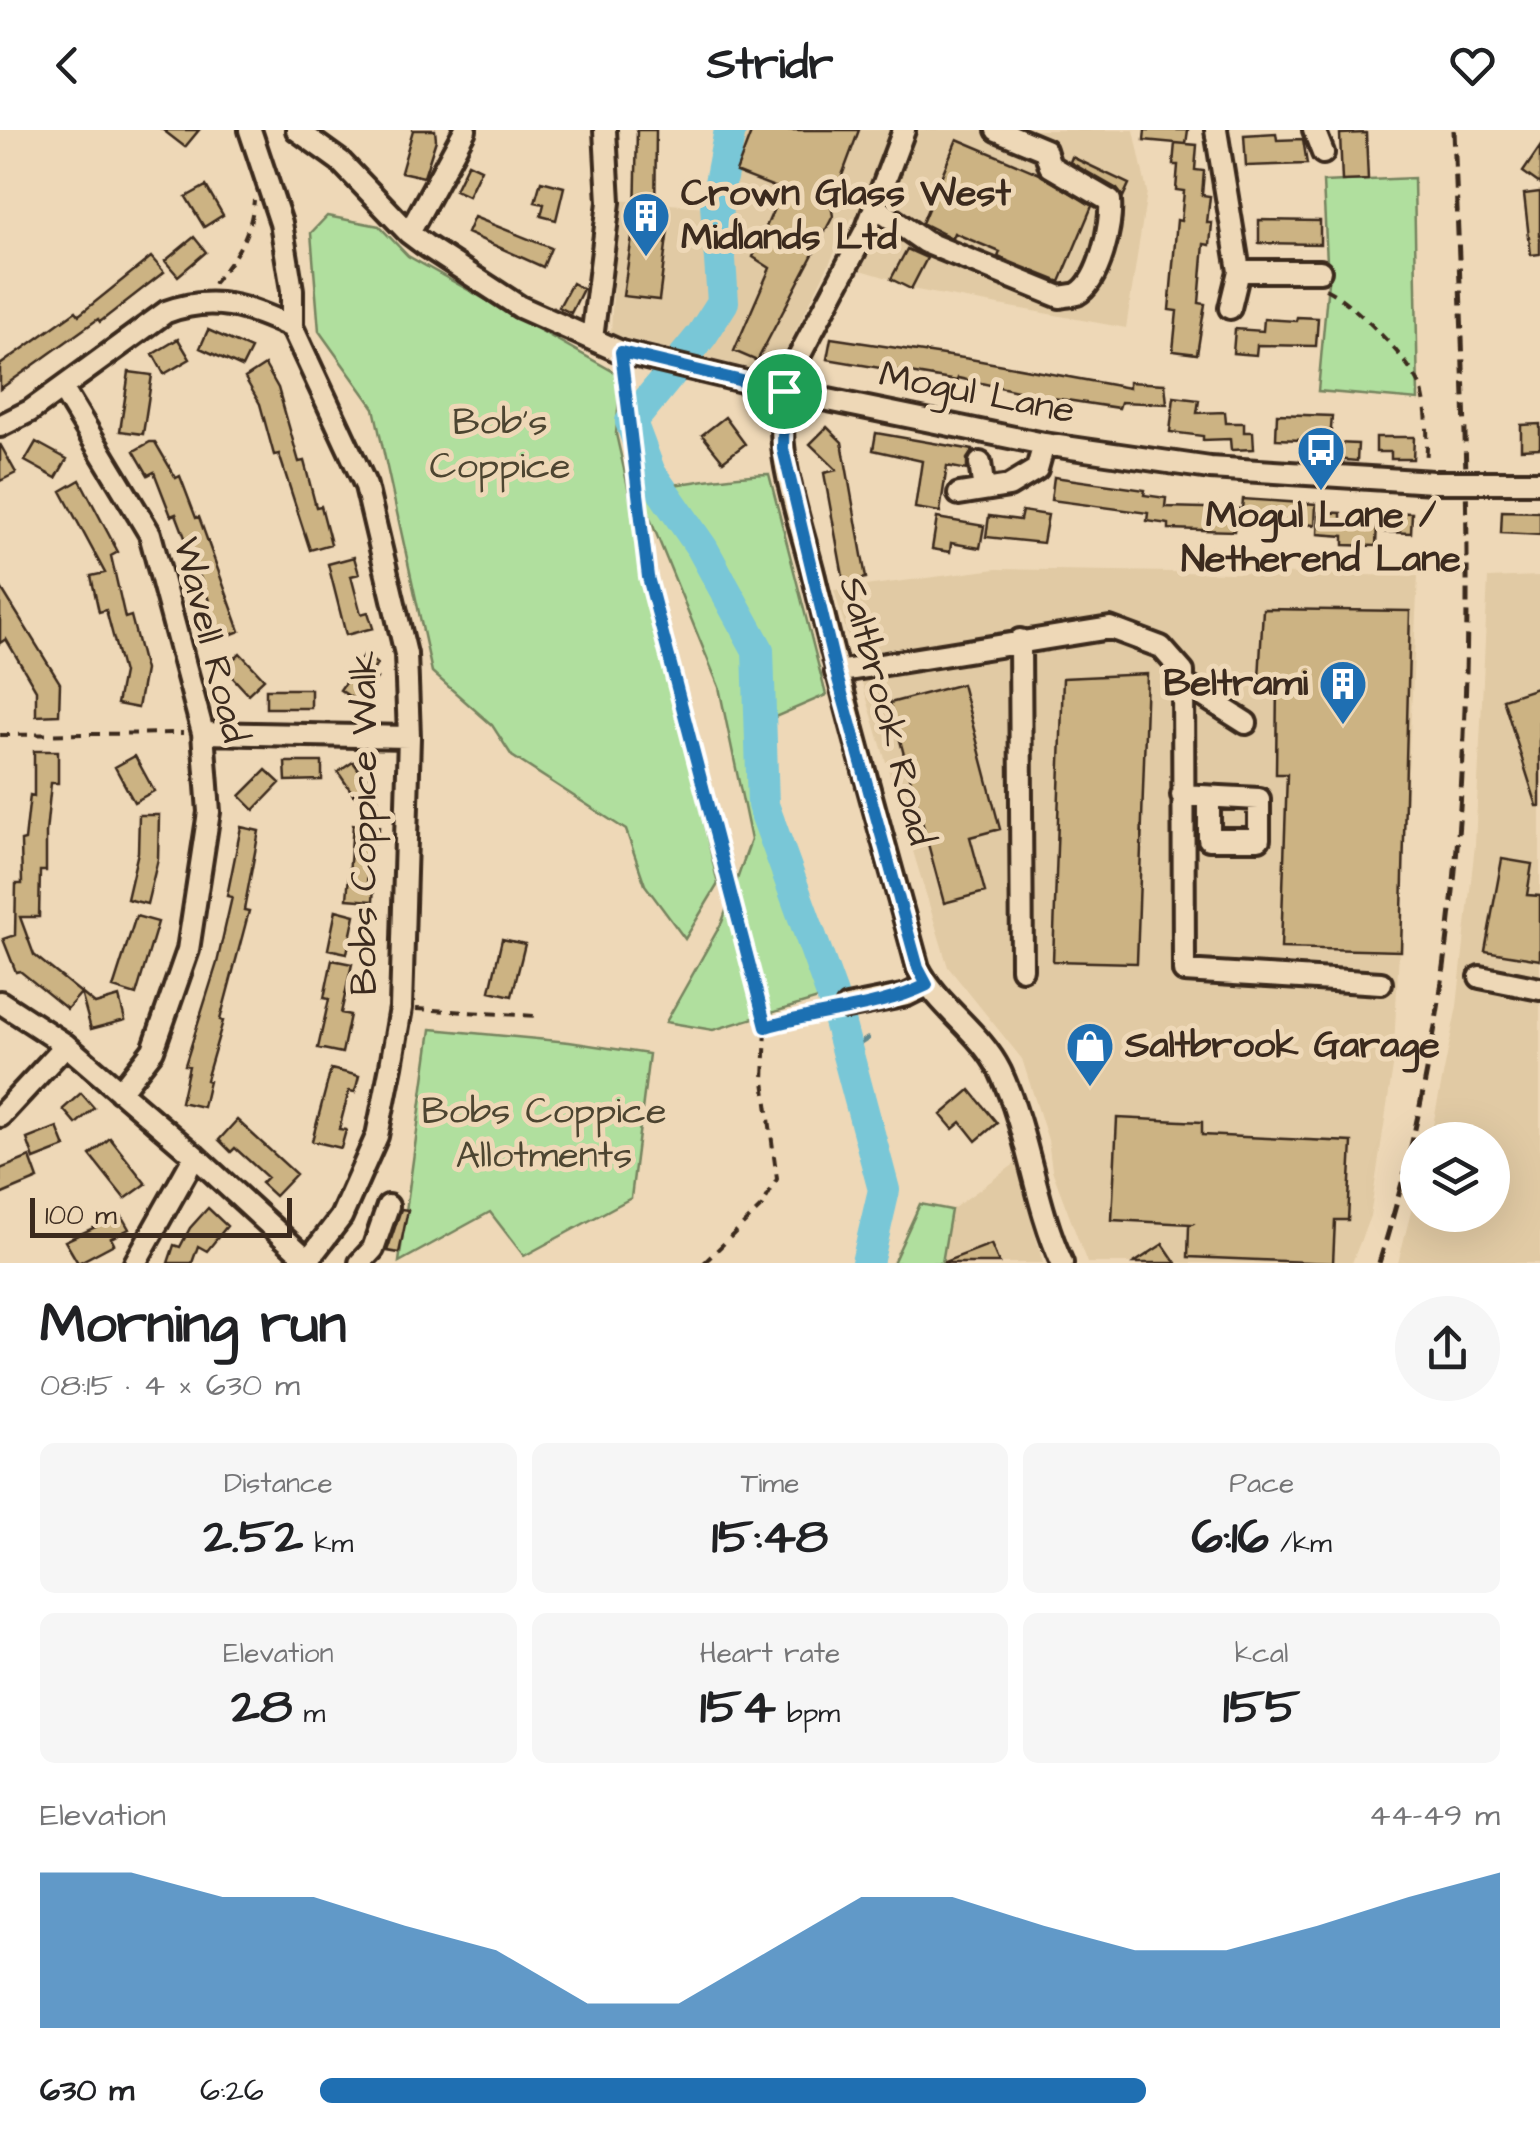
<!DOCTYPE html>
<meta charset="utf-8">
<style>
body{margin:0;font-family:"Architects Daughter",sans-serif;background:#f6f6f6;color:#202124;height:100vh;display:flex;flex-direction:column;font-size:38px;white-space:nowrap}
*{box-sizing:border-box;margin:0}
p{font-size:32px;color:#757577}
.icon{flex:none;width:55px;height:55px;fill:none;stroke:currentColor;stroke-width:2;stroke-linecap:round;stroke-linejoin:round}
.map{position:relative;height:1133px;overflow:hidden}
.drawer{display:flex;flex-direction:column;background:#fff;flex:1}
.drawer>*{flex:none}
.buttons{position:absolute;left:1400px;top:992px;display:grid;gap:20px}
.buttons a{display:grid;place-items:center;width:110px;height:110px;border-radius:50%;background:#fff;box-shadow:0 10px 40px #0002;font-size:50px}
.scale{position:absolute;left:30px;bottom:25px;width:262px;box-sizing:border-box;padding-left:10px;border:5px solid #3b2a1e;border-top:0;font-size:28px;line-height:35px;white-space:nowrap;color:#3b2a1e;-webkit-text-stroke:8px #eed8b7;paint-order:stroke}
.pin{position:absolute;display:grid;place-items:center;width:85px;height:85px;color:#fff;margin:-42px;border:5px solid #fff;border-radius:50%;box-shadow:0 2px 10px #0007}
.round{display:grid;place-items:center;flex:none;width:105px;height:105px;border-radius:52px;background:#f6f6f6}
.headline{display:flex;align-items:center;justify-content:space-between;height:170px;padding:0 40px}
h1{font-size:55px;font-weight:700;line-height:75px}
.stats{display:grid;grid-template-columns:repeat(3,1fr);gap:15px;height:170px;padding:10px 40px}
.stats div{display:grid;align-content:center;border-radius:15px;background:#f6f6f6;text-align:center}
.stats b{font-size:50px;font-weight:700}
.stats small{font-size:28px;font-weight:400}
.stats p{font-size:28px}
.chart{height:280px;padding:20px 40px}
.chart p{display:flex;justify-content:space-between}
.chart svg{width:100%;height:180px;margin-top:10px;fill:#1f6fb2;opacity:.7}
ul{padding:0 40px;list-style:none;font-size:32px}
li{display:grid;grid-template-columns:160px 120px 1fr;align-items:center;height:75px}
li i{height:25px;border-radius:12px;background:#1f6fb2}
header{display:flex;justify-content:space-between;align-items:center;height:130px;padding:0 40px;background:#fff;font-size:45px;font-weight:700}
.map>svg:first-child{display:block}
.built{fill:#e1caa4}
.green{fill:#b0df9e;stroke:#76845e;stroke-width:2.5}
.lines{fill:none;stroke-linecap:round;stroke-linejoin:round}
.stream{stroke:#60888d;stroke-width:5}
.river{stroke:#79c7d7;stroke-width:32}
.building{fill:#ccb383;stroke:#3b2a1e;stroke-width:2.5}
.minor-casing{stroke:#3b2a1e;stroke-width:28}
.path{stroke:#3b2a1e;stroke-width:4;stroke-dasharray:10 8;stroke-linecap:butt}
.minor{stroke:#eed8b7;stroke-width:20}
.rail{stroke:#3b2a1e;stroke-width:5;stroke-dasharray:15 8;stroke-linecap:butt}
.minor-bridge-casing{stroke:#3b2a1e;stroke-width:28;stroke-linecap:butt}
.minor-bridge{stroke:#eed8b7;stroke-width:20}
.route-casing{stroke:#fff;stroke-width:20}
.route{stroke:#1f6fb2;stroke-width:12}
.labels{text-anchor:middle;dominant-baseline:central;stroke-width:10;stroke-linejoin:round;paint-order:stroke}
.poi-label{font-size:38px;font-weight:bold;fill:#3b2a1e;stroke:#eed8b7;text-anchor:start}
.street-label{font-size:38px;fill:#3b2a1e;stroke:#eed8b7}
.park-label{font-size:38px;fill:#4d4531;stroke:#eed8b7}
</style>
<header><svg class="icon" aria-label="back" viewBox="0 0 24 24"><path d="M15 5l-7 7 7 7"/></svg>Stridr<svg class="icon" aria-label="heart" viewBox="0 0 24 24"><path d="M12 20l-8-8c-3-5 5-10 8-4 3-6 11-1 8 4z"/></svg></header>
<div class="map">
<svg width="1540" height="1133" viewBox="0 0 1540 1133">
<rect width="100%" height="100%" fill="#eed8b7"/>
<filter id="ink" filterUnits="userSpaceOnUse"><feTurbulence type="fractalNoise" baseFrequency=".01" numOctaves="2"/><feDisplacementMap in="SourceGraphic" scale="20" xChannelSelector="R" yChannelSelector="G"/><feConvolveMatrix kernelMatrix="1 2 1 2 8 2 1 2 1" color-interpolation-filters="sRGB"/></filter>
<g filter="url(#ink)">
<path class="built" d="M 729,0 L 1134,0 L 1147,62 L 1126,198 L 911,159 L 891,149 L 861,140 L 882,95 L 852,88 L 774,244 L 611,205 L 617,70 L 721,78 Z
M 996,439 L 1418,446 L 1393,937 L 1370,1086 L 1352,1133 L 1087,1133 L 1052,1040 L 1048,1010 L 1022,929 L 948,837 L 834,460 Z
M 1540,446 L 1540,1133 L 1398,1133 L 1417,1058 L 1418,1085 L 1492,1085 L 1492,1010 L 1430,1010 L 1457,876 L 1475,715 L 1488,448 Z
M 1016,1033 L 1043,1133 L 942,1133 L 951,1080 Z"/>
<path class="green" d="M 1414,48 L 1418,270 L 1318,261 L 1328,152 L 1323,52 Z
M 327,86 L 379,96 L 408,126 L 621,246 L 616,304 L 718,754 L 685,809 L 645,755 L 626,700 L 512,626 L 492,595 L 432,542 L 374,278 L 319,201 L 311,103 Z
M 769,344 L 826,565 L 761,593 L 763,675 L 832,865 L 713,900 L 666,892 L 722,792 L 751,710 L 719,557 L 638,359 C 683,355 724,345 769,344 Z
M 431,899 L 569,912 L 649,924 L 631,1068 L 524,1126 L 490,1082 L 399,1132 Z
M 920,1074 L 951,1080 L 942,1133 L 893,1133 Z"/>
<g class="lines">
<path class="stream" d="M 847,922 L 867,909"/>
<path class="river" d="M 730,0 L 716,74 L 723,172 L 702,205 L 631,292 L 650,343 L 702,418 L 758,520 L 763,675 L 832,865 L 884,1060 L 867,1133"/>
</g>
<path class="building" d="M 163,0 L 199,0 L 185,17 Z
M 413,0 L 435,0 L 436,10 L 424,47 L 401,42 Z
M 637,0 L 656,0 L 655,90 L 669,91 L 659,170 L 623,166 L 635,87 Z
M 752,0 L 859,0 L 831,75 L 833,86 L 757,231 L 734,221 L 770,138 L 753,127 L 782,60 L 736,42 Z
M 1145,0 L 1188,0 L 1186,14 L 1144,10 Z
M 1276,3 L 1277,10 L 1303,9 L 1307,34 L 1246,36 L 1244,5 Z
M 1366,3 L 1368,50 L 1342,51 L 1340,4 Z
M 957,9 L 1040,44 L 1092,76 L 1060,152 L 998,127 L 1000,122 L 954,103 L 952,108 L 922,93 Z
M 1175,13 L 1197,15 L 1195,40 L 1204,41 L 1202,65 L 1210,66 L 1207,93 L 1212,93 L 1210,115 L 1204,114 L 1199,173 L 1205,174 L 1197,224 L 1173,221 L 1177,181 L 1169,180 L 1177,90 L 1181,91 L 1184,61 L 1176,60 L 1178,35 L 1173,35 Z
M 1540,17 L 1540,54 L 1523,42 Z
M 1072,27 L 1129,54 L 1123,67 L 1117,59 L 1070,32 Z
M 468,33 L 481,39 L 468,66 L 455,60 Z
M 541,51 L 564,57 L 556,90 L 541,86 L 544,74 L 535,72 Z
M 206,56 L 223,85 L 204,97 L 186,67 Z
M 1540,62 L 1540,124 L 1531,125 L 1524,64 Z
M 474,87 L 551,118 L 543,137 L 467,103 Z
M 1259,90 L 1320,91 L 1320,114 L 1259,113 Z
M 194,107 L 206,122 L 178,146 L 165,131 Z
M 907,119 L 927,128 L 911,159 L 891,149 Z
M 151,127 L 164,142 L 100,192 L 98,189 L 0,259 L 0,235 L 76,181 L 79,185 Z
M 572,153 L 583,159 L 571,183 L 559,177 Z
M 1297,187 L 1318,188 L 1316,216 L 1257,215 L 1256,225 L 1233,223 L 1235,199 L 1263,201 L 1264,189 L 1296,191 Z
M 208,200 L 251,219 L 242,237 L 200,218 Z
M 831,208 L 970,229 L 1129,258 L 1129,252 L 1165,254 L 1167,274 L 1121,272 L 1119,278 L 1040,266 L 958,248 L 957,251 L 827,229 Z
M 178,209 L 190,229 L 164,244 L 153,224 Z
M 265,235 L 278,258 L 299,332 L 304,331 L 316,377 L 321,376 L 331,414 L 310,420 L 279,324 L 274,325 L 260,274 L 245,248 Z
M 129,242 L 152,245 L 143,304 L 120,301 Z
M 1174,267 L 1199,270 L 1197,283 L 1225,282 L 1226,293 L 1244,293 L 1244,302 L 1253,302 L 1254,319 L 1231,320 L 1230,309 L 1203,310 L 1203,306 L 1170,302 Z
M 1277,284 L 1332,286 L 1330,311 L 1276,309 Z
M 725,287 L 745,314 L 723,331 L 702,305 Z
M 1540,294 L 1540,318 L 1521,319 L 1521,295 Z
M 827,297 L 842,312 L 866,448 L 844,452 L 824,343 L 837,340 L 810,314 Z
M 876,303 L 973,320 L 967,329 L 967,340 L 947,336 L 940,382 L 915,378 L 922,331 L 873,320 Z
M 1376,307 L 1414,307 L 1413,329 L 1391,329 L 1391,322 L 1376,322 Z
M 36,312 L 67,329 L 56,348 L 25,331 Z
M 150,312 L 155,312 L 176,348 L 180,346 L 196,388 L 199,387 L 240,501 L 219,509 L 208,477 L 211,476 L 176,384 L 171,386 L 154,342 L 148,345 L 134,321 Z
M 1336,313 L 1358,314 L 1357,331 L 1335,329 Z
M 0,314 L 16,343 L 0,351 Z
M 1054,347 L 1145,360 L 1144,365 L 1166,368 L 1165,377 L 1242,379 L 1243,369 L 1316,374 L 1315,395 L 1260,391 L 1260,394 L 1235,393 L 1234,401 L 1169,399 L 1169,394 L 1147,391 L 1148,383 L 1051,370 Z
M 80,350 L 118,422 L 111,426 L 125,488 L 131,486 L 145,540 L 138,578 L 117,574 L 123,543 L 106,480 L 99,482 L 91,446 L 105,443 L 61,361 Z
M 1022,381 L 1048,385 L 1043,413 L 986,407 L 989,386 L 1020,390 Z
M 1502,381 L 1540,382 L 1540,405 L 1501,403 Z
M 1319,382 L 1341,383 L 1341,391 L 1377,392 L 1376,416 L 1344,415 L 1344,406 L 1318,404 Z
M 1384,382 L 1412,383 L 1411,403 L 1384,402 Z
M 937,388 L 984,396 L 980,418 L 951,413 L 950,422 L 932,419 Z
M 354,427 L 359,444 L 351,446 L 361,484 L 368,482 L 373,498 L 346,505 L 328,434 Z
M 0,456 L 60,553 L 59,585 L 36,586 L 36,560 L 6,509 L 0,513 Z
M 1263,479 L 1410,481 L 1401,821 L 1281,818 L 1287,644 L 1276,644 L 1277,550 L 1259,549 Z
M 240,523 L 264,549 L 248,564 L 224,538 Z
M 364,525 L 377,534 L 371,544 L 377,548 L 363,568 L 359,564 L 355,570 L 340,560 Z
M 1147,544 L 1137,833 L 1053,831 L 1063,548 Z
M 962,554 L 1000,699 L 970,707 L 985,762 L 944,773 L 890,573 Z
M 1540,557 L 1540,676 L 1537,676 L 1503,569 Z
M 266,559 L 311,559 L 311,578 L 266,578 Z
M 34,621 L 58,621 L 58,653 L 51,653 L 46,703 L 46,741 L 40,741 L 39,787 L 20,787 L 34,825 L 95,874 L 119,867 L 125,890 L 91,899 L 81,863 L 67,879 L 20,841 L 16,842 L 3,809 L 15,805 L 16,754 L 22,754 L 21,711 L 25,710 L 30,665 L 34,666 Z
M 135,626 L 154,661 L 134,672 L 115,637 Z
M 285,632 L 322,632 L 322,650 L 286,651 Z
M 353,632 L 362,644 L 366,641 L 376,656 L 371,660 L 378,670 L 364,680 L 338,642 Z
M 266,640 L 280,653 L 254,680 L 240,666 Z
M 139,685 L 159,685 L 158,729 L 147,774 L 127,769 L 138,722 Z
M 353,695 L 379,697 L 378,712 L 370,712 L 367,754 L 374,755 L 373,771 L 347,769 Z
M 241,697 L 259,701 L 244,780 L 249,781 L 220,890 L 223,891 L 206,950 L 209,951 L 203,977 L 181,972 L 189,936 L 185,935 L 217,833 L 232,767 L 227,766 Z
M 1502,729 L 1532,734 L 1527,765 L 1540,766 L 1540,830 L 1485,821 Z
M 336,780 L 355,785 L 347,823 L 328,819 Z
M 136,786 L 158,792 L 136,865 L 113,858 Z
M 502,809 L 525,814 L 512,866 L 490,861 Z
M 332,830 L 352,834 L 341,883 L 350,885 L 342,923 L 318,918 L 329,869 L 324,868 Z
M 331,939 L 359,946 L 355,962 L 349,961 L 339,999 L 346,1000 L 341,1018 L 312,1011 Z
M 970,960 L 997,993 L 976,1011 L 961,992 L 953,999 L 941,985 Z
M 81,963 L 94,978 L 76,994 L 63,979 Z
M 1117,988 L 1202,992 L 1202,1005 L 1352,1012 L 1348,1090 L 1335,1090 L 1333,1133 L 1188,1127 L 1189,1096 L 1192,1094 L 1112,1090 Z
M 237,990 L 296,1044 L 275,1066 L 261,1053 L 267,1047 L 235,1018 L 231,1022 L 219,1010 Z
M 57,997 L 65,1017 L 34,1029 L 27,1009 Z
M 110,1008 L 146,1054 L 125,1069 L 90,1025 Z
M 30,1027 L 38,1049 L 0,1065 L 0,1039 Z
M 208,1078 L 227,1096 L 207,1121 L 198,1116 L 192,1133 L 168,1133 L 174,1115 L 180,1117 L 190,1098 Z
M 401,1079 L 408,1080 L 399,1123 L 387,1121 Z
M 121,1085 L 129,1099 L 111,1108 L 114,1114 L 78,1133 L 65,1111 Z
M 991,1114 L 999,1133 L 944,1133 L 944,1132 Z
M 1163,1114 L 1176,1133 L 1134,1133 Z"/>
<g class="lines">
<g class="minor-casing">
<path id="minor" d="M 250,0 L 281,93 L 292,160 L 292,197 L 366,356 L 406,524 L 409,607 L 401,878 L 391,936 L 377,1006 L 341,1087 L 308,1130
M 297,0 L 340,31 L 409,103 L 425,115 L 520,177 L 621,222 L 784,261 L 1044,314 L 1210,338 L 1433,352
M 904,0 L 867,98 L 789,245 C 768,309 798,383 814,447 C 845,578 883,708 918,838 C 938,877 980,901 1000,941 C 1029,1003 1034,1072 1062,1133
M 1216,0 L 1239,141 L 1230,178
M 1314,0 L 1323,23
M 875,77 L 925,112 L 1060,167 C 1063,166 1075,165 1077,164 C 1100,152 1112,94 1110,71 L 1050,36 L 1045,20 L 997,0
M 409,103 L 465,0
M 1239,141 L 1320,141
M 592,209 L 609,72 L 605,0
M 62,258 L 150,404 L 203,603 L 209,682 L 188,820 L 153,920 L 120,962
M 0,296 L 30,281 L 166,182 C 215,164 247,177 292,197
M 980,333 L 984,360
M 1491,352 L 1540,352
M 959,364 L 1009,356 L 1037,339 L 1044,314
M 1020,510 L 1022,839
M 836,542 L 1110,498 L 1161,517 L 1183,542 L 1184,841 L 1381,853
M 1183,553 L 1246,593
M 203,603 L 409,607
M 1182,665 L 1259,669 L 1259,709 L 1209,709 L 1209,667
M 1480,847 L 1540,859
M 0,872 L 66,915 L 195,1026 L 311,1133
M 847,877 L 907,865 L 927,855
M 0,986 L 66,915
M 135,1133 L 195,1026
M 360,1133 L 373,1119 L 388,1076"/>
</g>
<path class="path" d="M 213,154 C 236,127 251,105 254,70
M 1325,159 C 1351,170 1415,234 1422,261 C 1428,281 1428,312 1426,333
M 623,238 L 648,447 L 766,897
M 0,605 L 183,603
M 416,879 L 536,886
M 704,1133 L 762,1076 L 777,1049 L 764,951 L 766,897 L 829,881"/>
<use href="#minor" class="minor"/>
<path class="rail" d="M 1379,1133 C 1495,764 1468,381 1454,0"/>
<g class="minor-bridge-casing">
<path id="minor-bridge" d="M 1433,352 L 1491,352"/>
</g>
<use href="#minor-bridge" class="minor-bridge"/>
</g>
</g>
<g class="lines" filter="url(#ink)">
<g class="route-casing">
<path id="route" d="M 621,222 L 784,261 L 783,319 L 836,542 L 918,838 L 927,855 C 878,879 818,881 766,897 L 648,447 Z"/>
</g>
<use href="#route" class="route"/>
</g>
<defs>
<g id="building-pin" transform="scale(2.5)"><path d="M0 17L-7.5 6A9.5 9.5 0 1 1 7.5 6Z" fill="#1f6fb2" stroke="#eed8b7"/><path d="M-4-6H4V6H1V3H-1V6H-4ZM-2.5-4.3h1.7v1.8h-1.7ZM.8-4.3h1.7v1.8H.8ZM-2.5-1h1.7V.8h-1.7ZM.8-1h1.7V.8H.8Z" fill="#fff"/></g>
<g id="bus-pin" transform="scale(2.5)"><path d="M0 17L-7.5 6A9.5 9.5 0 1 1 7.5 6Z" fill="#1f6fb2" stroke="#eed8b7"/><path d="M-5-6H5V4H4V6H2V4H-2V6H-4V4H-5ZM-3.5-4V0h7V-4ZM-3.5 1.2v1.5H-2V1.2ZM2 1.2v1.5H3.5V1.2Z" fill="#fff"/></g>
<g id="shop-pin" transform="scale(2.5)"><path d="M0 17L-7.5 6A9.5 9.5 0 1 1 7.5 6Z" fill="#1f6fb2" stroke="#eed8b7"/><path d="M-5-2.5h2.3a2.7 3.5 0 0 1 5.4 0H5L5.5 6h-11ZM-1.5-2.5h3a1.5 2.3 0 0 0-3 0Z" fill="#fff"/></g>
</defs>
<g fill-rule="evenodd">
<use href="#building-pin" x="646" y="86"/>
<use href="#bus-pin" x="1321" y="320"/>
<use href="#building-pin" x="1343" y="554"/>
<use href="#shop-pin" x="1090" y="916"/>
</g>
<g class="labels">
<g class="poi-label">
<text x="681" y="64">Crown Glass West<tspan x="681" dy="44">Midlands Ltd</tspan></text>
<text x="1321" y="386" text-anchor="middle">Mogul Lane /<tspan x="1321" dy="44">Netherend Lane</tspan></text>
<text x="1308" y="554" text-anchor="end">Beltrami</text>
<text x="1125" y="916">Saltbrook Garage</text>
</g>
<g class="street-label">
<text transform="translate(977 263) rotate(11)">Mogul Lane</text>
<text transform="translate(210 510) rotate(76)">Wavell Road</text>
<text transform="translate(886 581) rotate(75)">Saltbrook Road</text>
<text transform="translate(365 693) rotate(-90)">Bobs Coppice Walk</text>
</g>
<g class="park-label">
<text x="500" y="293">Bob's<tspan x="500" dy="44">Coppice</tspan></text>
<text x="544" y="982">Bobs Coppice<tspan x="544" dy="44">Allotments</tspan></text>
</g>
</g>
</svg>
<div class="buttons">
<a><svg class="icon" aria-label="layers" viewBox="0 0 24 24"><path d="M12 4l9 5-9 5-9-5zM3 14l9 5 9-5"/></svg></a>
</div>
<div class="scale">100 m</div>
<div class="pin" style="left:784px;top:261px;background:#1e9e55"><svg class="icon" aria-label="arrive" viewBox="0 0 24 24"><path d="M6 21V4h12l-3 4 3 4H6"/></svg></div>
</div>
<section class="drawer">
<div class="headline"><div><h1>Morning run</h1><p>08:15 · 4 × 630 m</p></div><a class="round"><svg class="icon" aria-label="share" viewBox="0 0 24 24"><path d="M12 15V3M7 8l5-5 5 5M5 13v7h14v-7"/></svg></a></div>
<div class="stats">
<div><p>Distance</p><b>2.52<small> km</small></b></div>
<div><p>Time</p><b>15:48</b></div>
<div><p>Pace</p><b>6:16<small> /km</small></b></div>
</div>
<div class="stats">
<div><p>Elevation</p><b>28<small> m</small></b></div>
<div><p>Heart rate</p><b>154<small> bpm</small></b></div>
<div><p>kcal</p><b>155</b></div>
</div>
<div class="chart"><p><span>Elevation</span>44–49 m</p>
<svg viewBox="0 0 160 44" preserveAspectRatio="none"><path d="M0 44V6L10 6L20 12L30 12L40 19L50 25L60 38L70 38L80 25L90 12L100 12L110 19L120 25L130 25L140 19L150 12L160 6V44z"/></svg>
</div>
<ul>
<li><b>630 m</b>6:26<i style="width:70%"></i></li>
</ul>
</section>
